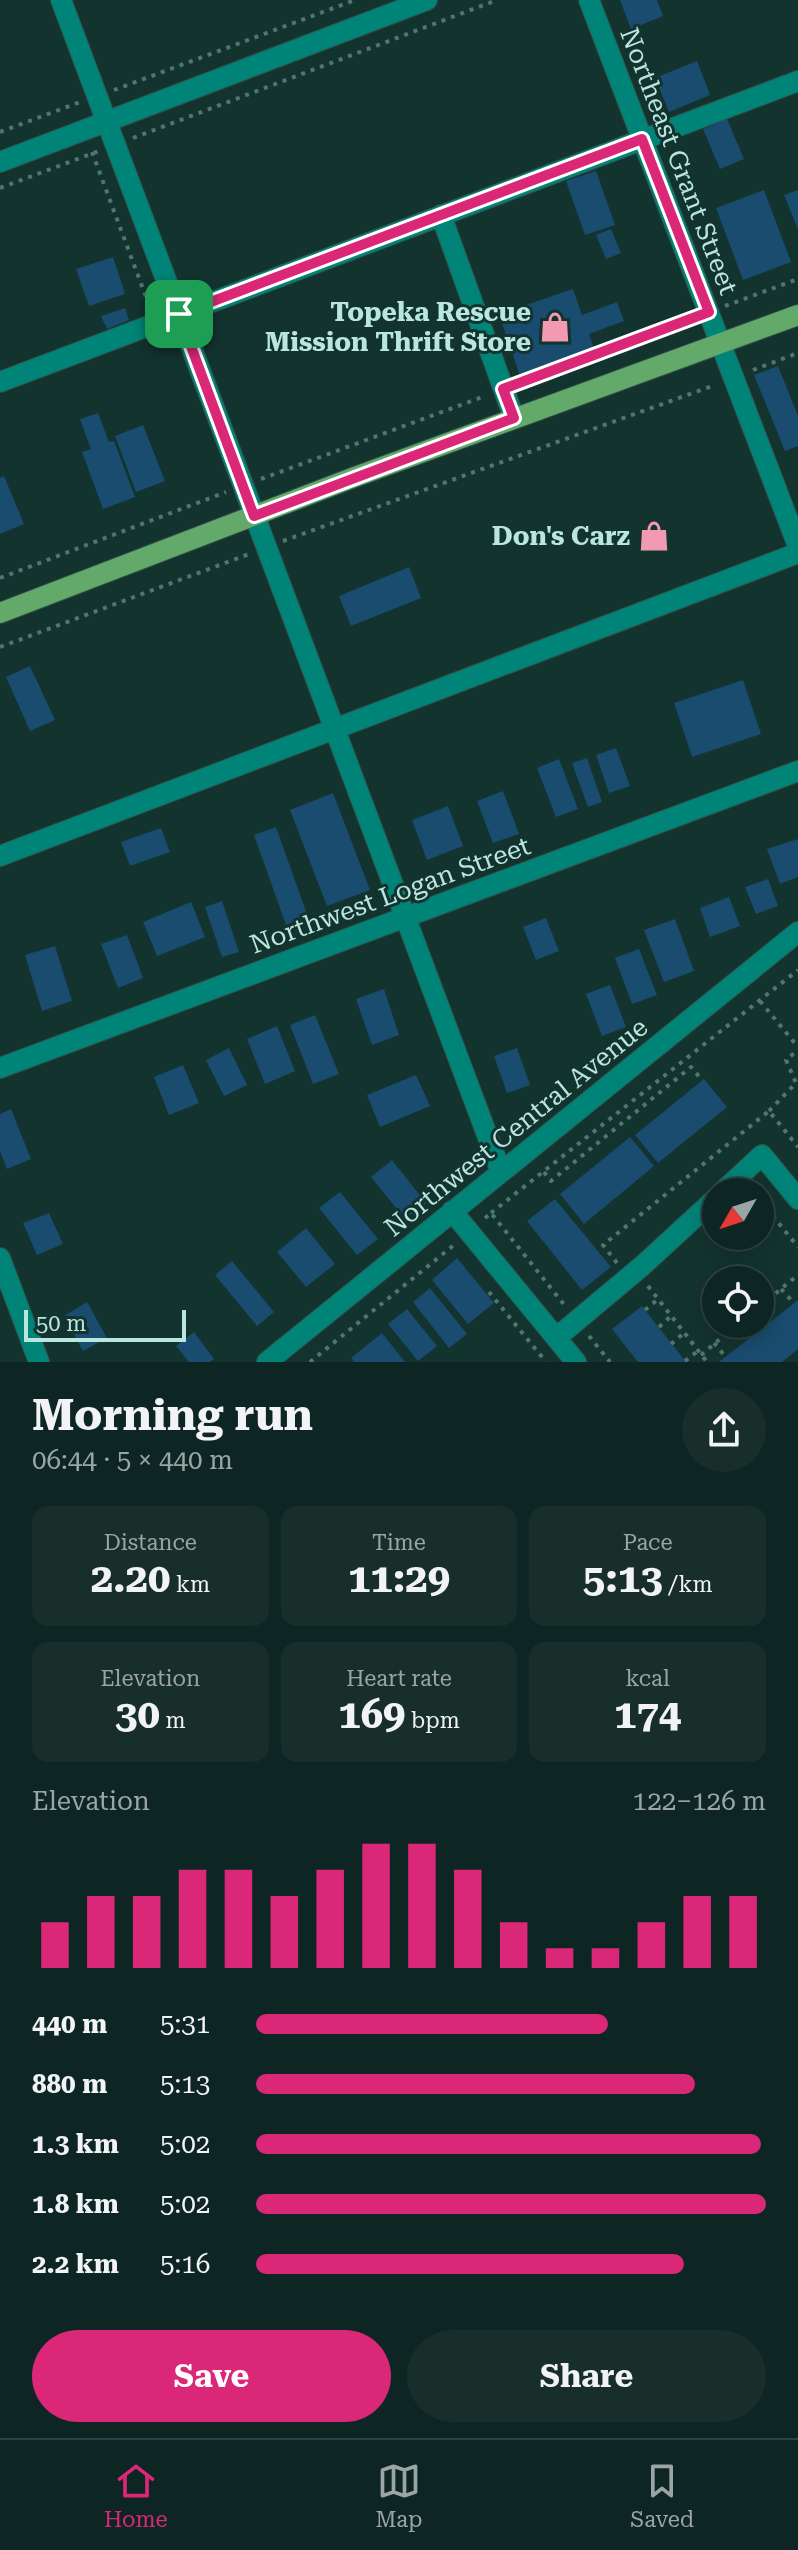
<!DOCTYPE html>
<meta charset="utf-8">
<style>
body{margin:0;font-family:"Roboto Serif",serif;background:#172e2b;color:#f1f3f6;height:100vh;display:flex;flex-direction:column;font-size:30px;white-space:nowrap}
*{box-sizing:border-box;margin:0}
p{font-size:26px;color:#9ba5a6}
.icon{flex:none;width:44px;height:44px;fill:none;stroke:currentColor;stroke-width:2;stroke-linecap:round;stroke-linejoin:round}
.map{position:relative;height:1362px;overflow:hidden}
.drawer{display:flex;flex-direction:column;background:#0e2623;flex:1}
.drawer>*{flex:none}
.needle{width:52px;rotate:231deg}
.controls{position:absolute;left:702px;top:1178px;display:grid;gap:16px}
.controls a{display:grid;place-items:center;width:72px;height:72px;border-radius:50%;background:#0e2623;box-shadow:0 4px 20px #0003,0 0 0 2px #2e4341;font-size:40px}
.scale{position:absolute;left:24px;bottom:20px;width:162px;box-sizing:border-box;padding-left:8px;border:4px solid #b9e7df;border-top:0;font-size:22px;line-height:28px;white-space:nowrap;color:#b9e7df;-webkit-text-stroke:6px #13332f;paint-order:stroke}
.pin{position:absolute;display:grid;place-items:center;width:68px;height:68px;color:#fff;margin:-34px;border-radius:16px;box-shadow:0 4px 12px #0006}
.round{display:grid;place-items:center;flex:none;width:84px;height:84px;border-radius:42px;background:#172e2b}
.summary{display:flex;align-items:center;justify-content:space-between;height:136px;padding:0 32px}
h1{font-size:44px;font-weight:700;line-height:60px}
.stats{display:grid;grid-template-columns:repeat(3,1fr);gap:12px;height:136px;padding:8px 32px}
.stats div{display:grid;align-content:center;border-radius:16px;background:#172e2b;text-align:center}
.stats b{font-size:40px;font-weight:700}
.stats small{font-size:22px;font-weight:400}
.stats p{font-size:22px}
.chart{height:224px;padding:16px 32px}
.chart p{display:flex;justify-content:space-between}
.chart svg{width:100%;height:144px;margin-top:8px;stroke:#db2777;stroke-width:6}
.primary-button{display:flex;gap:16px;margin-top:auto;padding:16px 32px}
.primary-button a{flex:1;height:92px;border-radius:48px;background:#db2777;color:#fff;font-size:32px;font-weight:700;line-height:92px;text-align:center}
.primary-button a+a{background:#172e2b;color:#f1f3f6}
ul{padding:0 32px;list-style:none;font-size:26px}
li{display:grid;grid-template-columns:128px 96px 1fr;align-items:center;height:60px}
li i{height:20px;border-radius:10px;background:#db2777}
.dock{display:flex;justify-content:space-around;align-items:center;height:112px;border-top:2px solid #2e4341;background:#0e2623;font-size:22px;color:#9ba5a6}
.dock a{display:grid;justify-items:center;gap:4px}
.dock .current{color:#db2777}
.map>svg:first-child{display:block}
.green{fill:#5d2034}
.building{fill:#194c6e}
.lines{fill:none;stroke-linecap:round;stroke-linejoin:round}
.minor-casing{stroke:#30504b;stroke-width:22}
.major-casing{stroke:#30504b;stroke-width:22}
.path{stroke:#517670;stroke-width:4;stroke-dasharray:4 6;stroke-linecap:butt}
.minor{stroke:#008477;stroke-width:20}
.major{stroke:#63a96a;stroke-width:20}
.route-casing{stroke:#fff;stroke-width:16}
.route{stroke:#db2777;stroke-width:10}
.labels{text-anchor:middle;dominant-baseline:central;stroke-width:6;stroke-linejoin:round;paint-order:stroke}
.street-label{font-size:26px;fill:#b9e7df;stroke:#13332f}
.poi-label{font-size:26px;font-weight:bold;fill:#b9e7df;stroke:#13332f;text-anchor:end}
</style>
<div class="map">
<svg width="798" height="1362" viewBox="0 0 798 1362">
<rect width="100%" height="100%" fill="#13332f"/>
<path class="green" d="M 722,1270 L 731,1280 L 716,1280 L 716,1308 L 700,1291 Z"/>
<path class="building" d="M 620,0 L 657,0 L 663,16 L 631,29 Z
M 697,61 L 710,95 L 669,112 L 655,78 Z
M 727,119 L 744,159 L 720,169 L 703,129 Z
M 596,171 L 615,225 L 585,235 L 566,181 Z
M 764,190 L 791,262 L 743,280 L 716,208 Z
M 798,190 L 798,229 L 784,195 Z
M 611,229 L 621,253 L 606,259 L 596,235 Z
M 113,257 L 125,294 L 89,306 L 76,269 Z
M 573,289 L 582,315 L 617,302 L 624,321 L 589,334 L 595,351 L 520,376 L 499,314 Z
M 125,308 L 129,320 L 107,329 L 101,316 Z
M 778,366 L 798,416 L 798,446 L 785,451 L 754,375 Z
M 98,413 L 109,442 L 114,441 L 135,497 L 103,509 L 82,452 L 91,449 L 80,419 Z
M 143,425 L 165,481 L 136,492 L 115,436 Z
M 4,476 L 24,524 L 0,534 L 0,478 Z
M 409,567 L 421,598 L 351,626 L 339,596 Z
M 30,666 L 55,720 L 30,731 L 6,677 Z
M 743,680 L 761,734 L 692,757 L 674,703 Z
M 616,748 L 630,786 L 609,793 L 596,755 Z
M 587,758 L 602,802 L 588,807 L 572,763 Z
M 559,759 L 578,809 L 556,817 L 537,768 Z
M 503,791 L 519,834 L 493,843 L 477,801 Z
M 333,793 L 370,890 L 327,906 L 290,810 Z
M 448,806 L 463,846 L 427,860 L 412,820 Z
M 276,827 L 308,917 L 286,925 L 254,835 Z
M 161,828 L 170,852 L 130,866 L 121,842 Z
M 798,839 L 798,877 L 780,884 L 767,849 Z
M 768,879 L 778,906 L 756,914 L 745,887 Z
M 729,897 L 740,926 L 710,937 L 700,908 Z
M 222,901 L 239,952 L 222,957 L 205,907 Z
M 191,902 L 205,937 L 157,956 L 143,922 Z
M 546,918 L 559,951 L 536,960 L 523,927 Z
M 675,919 L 694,971 L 664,982 L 644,930 Z
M 127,935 L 143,978 L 118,988 L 101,944 Z
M 55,946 L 72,1001 L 42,1011 L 25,955 Z
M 639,949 L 657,995 L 632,1004 L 615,958 Z
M 610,985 L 626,1027 L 602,1036 L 586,994 Z
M 384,989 L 399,1035 L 372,1045 L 356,999 Z
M 315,1015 L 339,1074 L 313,1084 L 290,1025 Z
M 277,1026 L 295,1071 L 265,1084 L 247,1039 Z
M 229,1048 L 247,1085 L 224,1096 L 206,1060 Z
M 517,1048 L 530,1085 L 507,1093 L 494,1056 Z
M 183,1065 L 199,1103 L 169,1115 L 154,1077 Z
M 416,1075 L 430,1106 L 380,1127 L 367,1095 Z
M 704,1079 L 727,1107 L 658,1163 L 635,1135 Z
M 11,1109 L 31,1159 L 7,1169 L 0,1151 L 0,1114 Z
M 630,1137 L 654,1166 L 584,1224 L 560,1194 Z
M 392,1160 L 426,1203 L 405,1219 L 371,1177 Z
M 340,1192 L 378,1239 L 357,1255 L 319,1208 Z
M 555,1199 L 611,1267 L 582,1290 L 527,1221 Z
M 49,1213 L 63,1244 L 37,1255 L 23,1223 Z
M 306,1228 L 335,1264 L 306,1287 L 277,1252 Z
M 457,1258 L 494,1303 L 468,1324 L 432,1280 Z
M 232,1261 L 274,1312 L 257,1326 L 215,1275 Z
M 430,1288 L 467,1334 L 449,1348 L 413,1302 Z
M 798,1300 L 798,1349 L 782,1362 L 719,1362 Z
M 87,1302 L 107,1338 L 83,1351 L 64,1316 Z
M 642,1306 L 645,1310 L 686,1362 L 638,1362 L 612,1329 Z
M 407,1309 L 437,1346 L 418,1361 L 388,1324 Z
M 194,1332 L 214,1359 L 210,1362 L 189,1362 L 176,1346 Z
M 382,1333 L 405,1362 L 354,1362 L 351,1358 Z"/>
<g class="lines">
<g class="minor-casing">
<path id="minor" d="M 61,0 L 501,1172
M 589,0 L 798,546
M 0,162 L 427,0
M 441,215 L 514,418
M 0,382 L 798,81
M 0,856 L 798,553
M 0,1068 L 798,771
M 722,1192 L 762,1155 L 798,1199
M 452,1211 L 576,1362
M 0,1258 L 39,1362
M 556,1338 L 642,1266 L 716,1198
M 267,1362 L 798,932"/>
</g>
<g class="major-casing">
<path id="major" d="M 0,613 L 352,478 L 798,315"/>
</g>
<path class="path" d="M 114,90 L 355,0
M 0,132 L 80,102
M 133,138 L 497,0
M 92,152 L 149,305
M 0,188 L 99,151
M 725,306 L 798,279
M 753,370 L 798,353
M 523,382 L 691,320
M 261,479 L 485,396
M 283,541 L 715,385
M 0,578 L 226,492
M 0,647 L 249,554
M 760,1001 L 798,1047
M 769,1111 L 796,1083 L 786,1060 L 798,1050
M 544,1172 L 551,1181 L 691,1067 L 702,1080
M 760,1200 L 798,1247
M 491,1213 L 798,970
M 485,1218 L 491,1213 L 566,1307
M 617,1263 L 603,1245 L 769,1111 L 798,1147
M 648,1286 L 707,1362
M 781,1289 L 793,1302
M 489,1292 L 546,1362
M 764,1303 L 776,1316
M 760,1306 L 798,1275
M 645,1310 L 657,1300
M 755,1324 L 759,1329
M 659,1327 L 671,1316
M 589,1336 L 610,1362
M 714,1343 L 725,1356
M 671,1344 L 684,1333
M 701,1355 L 738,1324
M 685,1361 L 698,1351
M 310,1362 L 454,1245"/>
<use href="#minor" class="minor"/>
<use href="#major" class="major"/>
</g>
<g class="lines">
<g class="route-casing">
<path id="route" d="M 642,139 L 709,312 L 503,389 L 514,418 L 254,516 L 179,314 Z"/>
</g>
<use href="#route" class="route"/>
</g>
<defs>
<g id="shop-bare" transform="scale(2.4)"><path d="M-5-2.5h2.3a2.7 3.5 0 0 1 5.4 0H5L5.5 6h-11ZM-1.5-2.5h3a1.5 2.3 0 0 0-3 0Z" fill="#f19ab1" stroke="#13332f" stroke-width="2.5" paint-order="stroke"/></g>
</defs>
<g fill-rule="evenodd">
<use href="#shop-bare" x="555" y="327"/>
<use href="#shop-bare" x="654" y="536"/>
</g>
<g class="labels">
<g class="street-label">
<text transform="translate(679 161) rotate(69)">Northeast Grant Street</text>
<text transform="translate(390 895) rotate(-20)">Northwest Logan Street</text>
<text transform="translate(516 1127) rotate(-39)">Northwest Central Avenue</text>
</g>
<g class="poi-label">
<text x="531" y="312">Topeka Rescue<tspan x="531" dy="30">Mission Thrift Store</tspan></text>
<text x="630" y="536">Don's Carz</text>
</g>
</g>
</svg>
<div class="controls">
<a><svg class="needle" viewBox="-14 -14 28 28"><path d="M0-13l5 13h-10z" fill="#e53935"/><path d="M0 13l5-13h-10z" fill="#9ba5a6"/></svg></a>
<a><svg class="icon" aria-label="locate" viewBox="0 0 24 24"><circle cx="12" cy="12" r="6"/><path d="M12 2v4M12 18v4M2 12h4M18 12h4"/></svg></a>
</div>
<div class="scale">50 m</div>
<div class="pin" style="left:179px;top:314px;background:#1e9e55"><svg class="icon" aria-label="arrive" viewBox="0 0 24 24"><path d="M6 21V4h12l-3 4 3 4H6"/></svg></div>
</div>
<section class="drawer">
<div class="summary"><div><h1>Morning run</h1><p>06:44 · 5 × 440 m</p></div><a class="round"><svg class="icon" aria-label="share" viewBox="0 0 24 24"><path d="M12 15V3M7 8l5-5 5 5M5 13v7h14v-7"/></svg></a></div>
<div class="stats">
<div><p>Distance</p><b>2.20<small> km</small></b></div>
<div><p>Time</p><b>11:29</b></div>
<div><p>Pace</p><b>5:13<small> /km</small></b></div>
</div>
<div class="stats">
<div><p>Elevation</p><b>30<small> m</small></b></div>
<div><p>Heart rate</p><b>169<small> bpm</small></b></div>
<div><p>kcal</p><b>174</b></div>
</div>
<div class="chart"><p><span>Elevation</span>122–126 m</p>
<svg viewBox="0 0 160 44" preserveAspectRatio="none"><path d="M5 44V30M15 44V22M25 44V22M35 44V14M45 44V14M55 44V22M65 44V14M75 44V6M85 44V6M95 44V14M105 44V30M115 44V38M125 44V38M135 44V30M145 44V22M155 44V22"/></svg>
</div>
<ul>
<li><b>440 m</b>5:31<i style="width:69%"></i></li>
<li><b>880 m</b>5:13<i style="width:86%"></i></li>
<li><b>1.3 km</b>5:02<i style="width:99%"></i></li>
<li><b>1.8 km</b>5:02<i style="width:100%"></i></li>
<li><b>2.2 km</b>5:16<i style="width:84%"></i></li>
</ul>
<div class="primary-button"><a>Save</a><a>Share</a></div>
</section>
<nav class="dock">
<a class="current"><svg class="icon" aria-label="home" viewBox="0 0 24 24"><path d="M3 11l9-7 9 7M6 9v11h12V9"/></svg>Home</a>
<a><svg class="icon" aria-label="map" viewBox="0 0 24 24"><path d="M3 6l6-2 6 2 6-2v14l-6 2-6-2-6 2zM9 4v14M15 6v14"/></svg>Map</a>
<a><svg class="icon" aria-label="saved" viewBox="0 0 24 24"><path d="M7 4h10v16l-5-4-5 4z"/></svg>Saved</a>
</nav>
